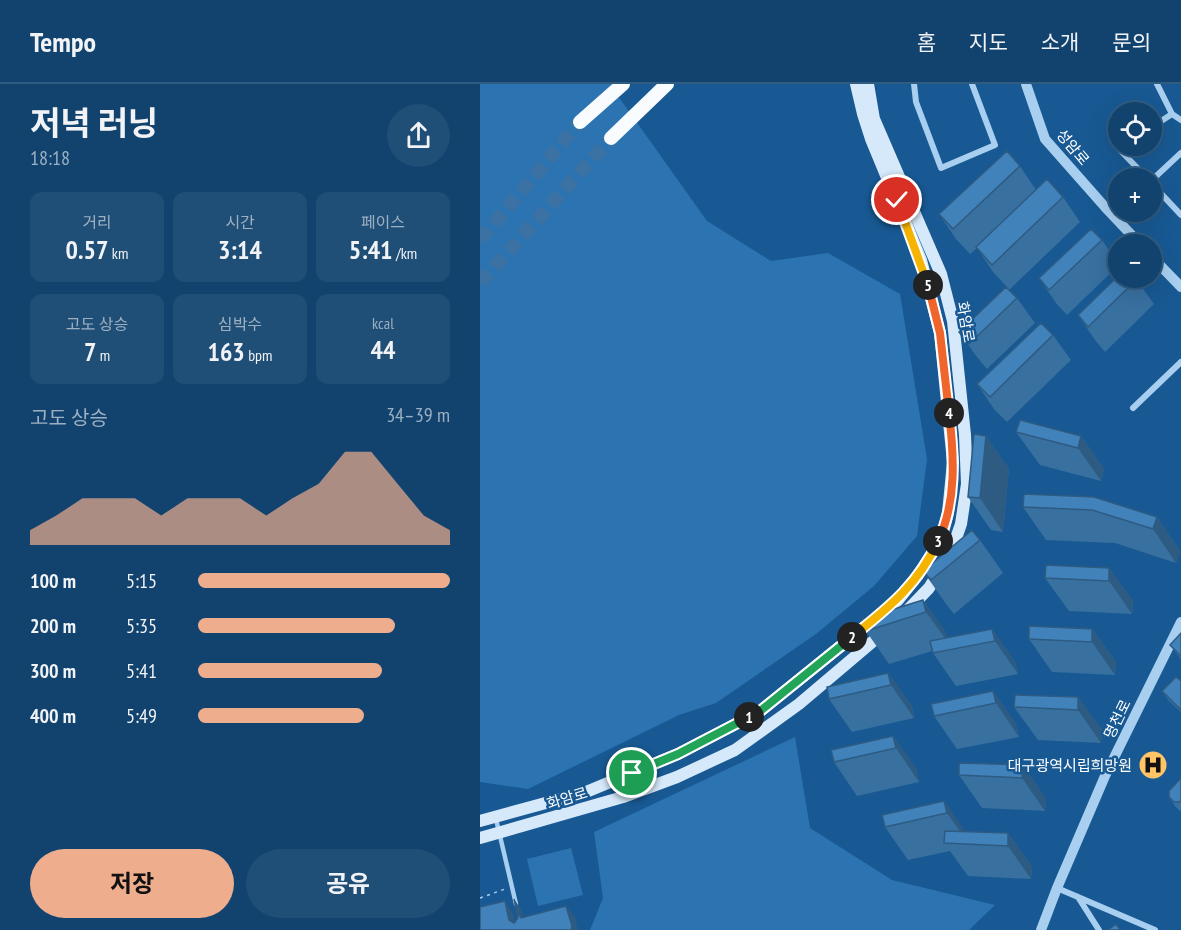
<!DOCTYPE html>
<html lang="ko">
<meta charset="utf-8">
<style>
body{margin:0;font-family:"PT Sans Narrow","Noto Sans KR",sans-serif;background:#1f4e76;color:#f1f3f6;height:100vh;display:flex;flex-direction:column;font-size:22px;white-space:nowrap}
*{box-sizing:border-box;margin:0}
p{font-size:20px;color:#9cb0c2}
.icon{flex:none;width:33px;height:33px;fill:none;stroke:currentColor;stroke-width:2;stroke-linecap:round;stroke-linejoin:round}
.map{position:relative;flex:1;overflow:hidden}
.sheet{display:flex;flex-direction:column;background:#12436e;width:480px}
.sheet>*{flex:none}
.buttons{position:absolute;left:628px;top:18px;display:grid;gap:12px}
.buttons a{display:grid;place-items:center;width:54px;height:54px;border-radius:50%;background:#12436e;box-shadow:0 6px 24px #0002,0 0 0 2px #315c81;font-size:30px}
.pin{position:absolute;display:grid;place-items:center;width:51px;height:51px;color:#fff;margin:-26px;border:3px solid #fff;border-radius:50%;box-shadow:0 2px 6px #0007}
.km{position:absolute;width:30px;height:30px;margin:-15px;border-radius:50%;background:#222;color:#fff;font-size:16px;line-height:30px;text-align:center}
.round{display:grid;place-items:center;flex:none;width:63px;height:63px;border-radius:32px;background:#1f4e76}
.summary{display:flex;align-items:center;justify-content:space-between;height:102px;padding:0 30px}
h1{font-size:33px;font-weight:700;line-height:45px}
.metrics{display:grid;grid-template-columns:repeat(3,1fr);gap:9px;height:102px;padding:6px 30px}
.metrics div{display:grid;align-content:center;border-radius:12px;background:#1f4e76;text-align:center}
.metrics b{font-size:26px;font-weight:700}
.metrics small{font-size:16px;font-weight:400}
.metrics p{font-size:16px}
.chart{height:168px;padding:12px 30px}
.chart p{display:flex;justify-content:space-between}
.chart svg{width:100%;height:108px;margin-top:6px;fill:#eead8d;opacity:.7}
.action{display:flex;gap:12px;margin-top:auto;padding:12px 30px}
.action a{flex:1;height:69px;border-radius:36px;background:#eead8d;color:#111;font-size:24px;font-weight:700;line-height:69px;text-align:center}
.action a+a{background:#1f4e76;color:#f1f3f6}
ul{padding:0 30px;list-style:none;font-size:20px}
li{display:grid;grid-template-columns:96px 72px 1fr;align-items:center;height:45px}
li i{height:15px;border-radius:8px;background:#eead8d}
header{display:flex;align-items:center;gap:36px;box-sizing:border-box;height:84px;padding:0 30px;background:#12436e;border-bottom:2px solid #315c81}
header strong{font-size:28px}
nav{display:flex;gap:33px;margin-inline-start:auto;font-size:21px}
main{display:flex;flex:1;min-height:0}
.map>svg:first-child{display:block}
.green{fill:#2b73b1}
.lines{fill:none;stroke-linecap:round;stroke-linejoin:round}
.trunk-tunnel{stroke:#3b72a3;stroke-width:14;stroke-dasharray:14 7;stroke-linecap:butt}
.path{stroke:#a8cff0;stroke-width:1.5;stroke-dasharray:3 4.5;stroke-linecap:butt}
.service{stroke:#a8cff0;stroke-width:4.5}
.minor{stroke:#a8cff0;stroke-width:6}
.tertiary{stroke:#a8cff0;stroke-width:10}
.secondary{stroke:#d6e9fb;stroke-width:12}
.trunk{stroke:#f8fcff;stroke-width:14}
.wall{fill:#3870a0}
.shaded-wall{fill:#2e5b82}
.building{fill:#4182ba;stroke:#2e5b82;stroke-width:1.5}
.split-1-casing{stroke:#fff;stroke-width:12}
.split-2-casing{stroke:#fff;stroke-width:12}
.split-3-casing{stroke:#fff;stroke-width:12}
.split-4-casing{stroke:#fff;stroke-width:12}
.split-5-casing{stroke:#fff;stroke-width:12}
.split-6-casing{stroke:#fff;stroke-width:12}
.split-1{stroke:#22a559;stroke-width:8}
.split-2{stroke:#22a559;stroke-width:8}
.split-3{stroke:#f5b400;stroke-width:8}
.split-4{stroke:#f0652b;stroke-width:8}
.split-5{stroke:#f0652b;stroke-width:8}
.split-6{stroke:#f5b400;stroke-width:8}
.labels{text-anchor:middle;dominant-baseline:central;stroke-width:5;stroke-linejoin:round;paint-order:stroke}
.street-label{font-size:15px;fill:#fff;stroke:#185993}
.poi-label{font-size:15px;fill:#fff;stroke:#185993;text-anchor:end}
</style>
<header>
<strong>Tempo</strong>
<nav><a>홈</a><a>지도</a><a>소개</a><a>문의</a></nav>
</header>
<main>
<section class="sheet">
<div class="summary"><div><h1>저녁 러닝</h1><p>18:18</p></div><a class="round"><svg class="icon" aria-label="share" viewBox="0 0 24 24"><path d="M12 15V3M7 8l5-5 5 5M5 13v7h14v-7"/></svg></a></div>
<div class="metrics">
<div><p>거리</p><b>0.57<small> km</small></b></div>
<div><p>시간</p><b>3:14</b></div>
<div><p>페이스</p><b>5:41<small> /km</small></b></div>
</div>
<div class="metrics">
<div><p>고도 상승</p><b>7<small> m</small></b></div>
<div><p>심박수</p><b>163<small> bpm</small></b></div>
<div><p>kcal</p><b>44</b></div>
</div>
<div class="chart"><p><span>고도 상승</span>34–39 m</p>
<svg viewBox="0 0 160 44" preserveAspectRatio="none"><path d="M0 44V38L10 32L20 25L30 25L40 25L50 32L60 25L70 25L80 25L90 32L100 25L110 19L120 6L130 6L140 19L150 32L160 38V44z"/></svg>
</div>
<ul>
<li><b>100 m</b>5:15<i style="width:100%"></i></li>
<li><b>200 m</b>5:35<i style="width:78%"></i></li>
<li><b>300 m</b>5:41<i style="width:73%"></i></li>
<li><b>400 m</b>5:49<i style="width:66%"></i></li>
</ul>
<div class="action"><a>저장</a><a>공유</a></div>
</section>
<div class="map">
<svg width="701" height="846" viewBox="0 0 701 846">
<rect width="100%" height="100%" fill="#185993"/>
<path class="green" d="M 0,0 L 132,0 L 133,5 L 227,137 L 291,177 L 348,169 L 420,210 L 447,375 L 437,452 L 394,502 L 336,550 L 236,619 L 199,631 L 48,705 L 0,698 Z
M 315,653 L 330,744 L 412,796 L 515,821 L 489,846 L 110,846 L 123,814 L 114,748 Z
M 91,764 L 103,811 L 58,822 L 47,775 Z"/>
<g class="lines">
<path class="trunk-tunnel" d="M 0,156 L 100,38
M 0,199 L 131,54"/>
<path class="path" d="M 0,814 L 25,805"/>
<path class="service" d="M 16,735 L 36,820"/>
<path class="minor" d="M 434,0 L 436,18 L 461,84 L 515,61 L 492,0
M 677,0 L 692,30 L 701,36
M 672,43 L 692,30
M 645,62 L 639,65 L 667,94
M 672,96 L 701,69
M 672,100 L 701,131
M 653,324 L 701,278
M 577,804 L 675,846
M 598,813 L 619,846"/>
<path class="tertiary" d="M 546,0 L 565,55 L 625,123 L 660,160
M 672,173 L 701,203
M 561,846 L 577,804 L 625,692 L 701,538"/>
<path class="secondary" d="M 388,0 L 394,35 L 461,190 L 473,237 L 485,351 L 487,400 L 481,440 L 474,460 L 463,481 L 449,504 L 424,530
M 0,737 L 106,708 L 198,670 L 279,628 L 418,516 L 438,491 L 455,465 L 463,448 L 468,429 L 473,378 L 460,249 L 441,176 L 391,55 L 383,30 L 376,0
M 0,754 L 143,713 L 197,693 L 255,666 L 319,620 L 404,548"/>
<path class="trunk" d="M 100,38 L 143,0
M 131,54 L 187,0"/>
</g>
<path class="wall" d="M 540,82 L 556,106 L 583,113 L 600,138 L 529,206 L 537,214 L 555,239 L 507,285 L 497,273 L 479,248 L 527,203 L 513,188 L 497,164 L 490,170 L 476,155 L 459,130 Z
M 622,156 L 639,181 L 587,231 L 576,219 L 559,194 Z
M 655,194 L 674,220 L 625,268 L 615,256 L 598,231 Z
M 573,251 L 591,276 L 527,338 L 514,325 L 497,300 Z
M 536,348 L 601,352 L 624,385 L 621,397 L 560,381 Z
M 506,352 L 529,385 L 523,448 L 511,446 L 488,413 Z
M 544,410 L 677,433 L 700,467 L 696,479 L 635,459 L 566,456 L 543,423 Z
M 500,456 L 523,489 L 474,530 L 466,520 L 443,487 Z
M 629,484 L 653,517 L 652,530 L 589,527 L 565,494 Z
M 443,516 L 466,549 L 467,554 L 512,545 L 535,578 L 538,590 L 476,602 L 453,569 L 452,567 L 409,580 L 386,547 Z
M 612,545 L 636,578 L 635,591 L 572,588 L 549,555 Z
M 701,549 L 701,575 L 690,561 Z
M 408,589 L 432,622 L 434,634 L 372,648 L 349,615 Z
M 701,597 L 701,628 L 688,616 L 682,607 Z
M 513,607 L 536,640 L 539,653 L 477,665 L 454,632 Z
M 598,613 L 622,646 L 621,659 L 558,656 L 534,623 Z
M 413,652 L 436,685 L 439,698 L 377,712 L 354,678 Z
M 543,681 L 566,715 L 565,727 L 502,724 L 479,691 Z
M 701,694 L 701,727 L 700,727 L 695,722 L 689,713 Z
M 464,717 L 485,748 L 528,749 L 552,783 L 551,795 L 488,792 L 470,767 L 428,776 L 405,743 Z"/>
<path class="shaded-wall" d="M 506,352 L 529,385 L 523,448 L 500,414 Z
M 601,352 L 624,385 L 621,397 L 598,364 Z
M 677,433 L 700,467 L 696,479 L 673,445 Z
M 629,484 L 653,517 L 652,530 L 629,497 Z
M 443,516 L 466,549 L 470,561 L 446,528 Z
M 512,545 L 535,578 L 538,590 L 515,557 Z
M 612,545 L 636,578 L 635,591 L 612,558 Z
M 408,589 L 432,622 L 434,634 L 411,601 Z
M 513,607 L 536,640 L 539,653 L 516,619 Z
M 598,613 L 622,646 L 621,659 L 598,626 Z
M 413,652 L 436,685 L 439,698 L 416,664 Z
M 543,681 L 566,715 L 565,727 L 542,694 Z
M 464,717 L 487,750 L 489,760 L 467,729 Z
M 528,749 L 552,783 L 551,795 L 528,762 Z
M 34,815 L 42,827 L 46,840 L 37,828 Z
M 25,817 L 33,829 L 37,846 L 29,836 Z
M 86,822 L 95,833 L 98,846 L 91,846 Z"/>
<path class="building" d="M 527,67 L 540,82 L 473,145 L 459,130 Z
M 567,95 L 583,113 L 512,181 L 496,163 Z
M 611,145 L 622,156 L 569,206 L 559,194 Z
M 639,191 L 639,194 L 655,194 L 657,195 L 608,243 L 598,231 Z
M 526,203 L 537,214 L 489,260 L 479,248 Z
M 561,239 L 573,251 L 510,313 L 497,300 Z
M 540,336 L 601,352 L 598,364 L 536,348 Z
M 494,350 L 506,352 L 500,414 L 488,413 Z
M 544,410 L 614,413 L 677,433 L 673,445 L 612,426 L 543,423 Z
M 492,446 L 500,456 L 451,496 L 443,487 Z
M 566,481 L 629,484 L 629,497 L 565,494 Z
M 443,516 L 446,528 L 386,547 L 382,535 Z
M 549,542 L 612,545 L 612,558 L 549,555 Z
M 512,545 L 515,557 L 453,569 L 450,557 Z
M 701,549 L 701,572 L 690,561 Z
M 408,589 L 411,601 L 349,615 L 347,603 Z
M 696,593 L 701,597 L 701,626 L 682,607 Z
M 513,607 L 516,619 L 454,632 L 451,620 Z
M 535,611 L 598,613 L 598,626 L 534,623 Z
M 413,652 L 416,664 L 354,678 L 351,666 Z
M 479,679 L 543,681 L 542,694 L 479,691 Z
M 701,694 L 701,717 L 699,718 L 694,718 L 689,713 L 689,707 Z
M 464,717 L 467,729 L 405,743 L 402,731 Z
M 465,747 L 528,749 L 528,762 L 464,759 Z
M 34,815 L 37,828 L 41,834 L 86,822 L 92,842 L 91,846 L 0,846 L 0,823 L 25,817 L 29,836 L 34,839 L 38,834 Z
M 636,840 L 640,846 L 628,846 Z"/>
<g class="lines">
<g class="split-1-casing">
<path id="split-1" d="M 152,689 L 198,670 L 269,633"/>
</g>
<g class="split-2-casing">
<path id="split-2" d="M 269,633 L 279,628 L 372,553"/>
</g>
<g class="split-3-casing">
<path id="split-3" d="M 372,553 C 408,524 438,501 458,457"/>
</g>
<g class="split-4-casing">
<path id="split-4" d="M 458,457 C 477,418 474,371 469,329"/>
</g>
<g class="split-5-casing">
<path id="split-5" d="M 448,201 L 460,249 L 469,329"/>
</g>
<g class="split-6-casing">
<path id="split-6" d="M 417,116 L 448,201"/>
</g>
<use href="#split-1" class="split-1"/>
<use href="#split-2" class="split-2"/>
<use href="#split-3" class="split-3"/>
<use href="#split-4" class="split-4"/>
<use href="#split-5" class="split-5"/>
<use href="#split-6" class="split-6"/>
</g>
<defs>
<g id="hospital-disc" transform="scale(1.5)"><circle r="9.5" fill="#ffc567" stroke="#185993"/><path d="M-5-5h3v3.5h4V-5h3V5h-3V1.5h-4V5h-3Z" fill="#111"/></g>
</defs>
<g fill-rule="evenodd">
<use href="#hospital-disc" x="673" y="681"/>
</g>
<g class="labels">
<g class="street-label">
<text transform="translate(593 63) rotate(50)">성암로</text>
<text transform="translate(486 238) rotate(80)">화암로</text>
<text transform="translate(637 635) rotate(-64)">명천로</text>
<text transform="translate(87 714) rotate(-17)">화암로</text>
</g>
<g class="poi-label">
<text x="652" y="681">대구광역시립희망원</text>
</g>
</g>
</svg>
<div class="buttons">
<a><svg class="icon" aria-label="locate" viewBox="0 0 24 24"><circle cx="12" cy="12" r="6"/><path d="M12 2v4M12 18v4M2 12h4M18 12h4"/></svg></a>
<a>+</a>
<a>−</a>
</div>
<div class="pin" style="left:152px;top:689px;background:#1e9e55"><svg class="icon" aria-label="arrive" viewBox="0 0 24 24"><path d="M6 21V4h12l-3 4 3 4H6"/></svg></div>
<div class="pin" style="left:417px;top:116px;background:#d93025"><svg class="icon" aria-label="check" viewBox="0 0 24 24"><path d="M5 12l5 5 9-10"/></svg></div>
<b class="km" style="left:269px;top:633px">1</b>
<b class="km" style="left:372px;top:553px">2</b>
<b class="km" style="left:458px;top:457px">3</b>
<b class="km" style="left:469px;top:329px">4</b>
<b class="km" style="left:448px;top:201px">5</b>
</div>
</main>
